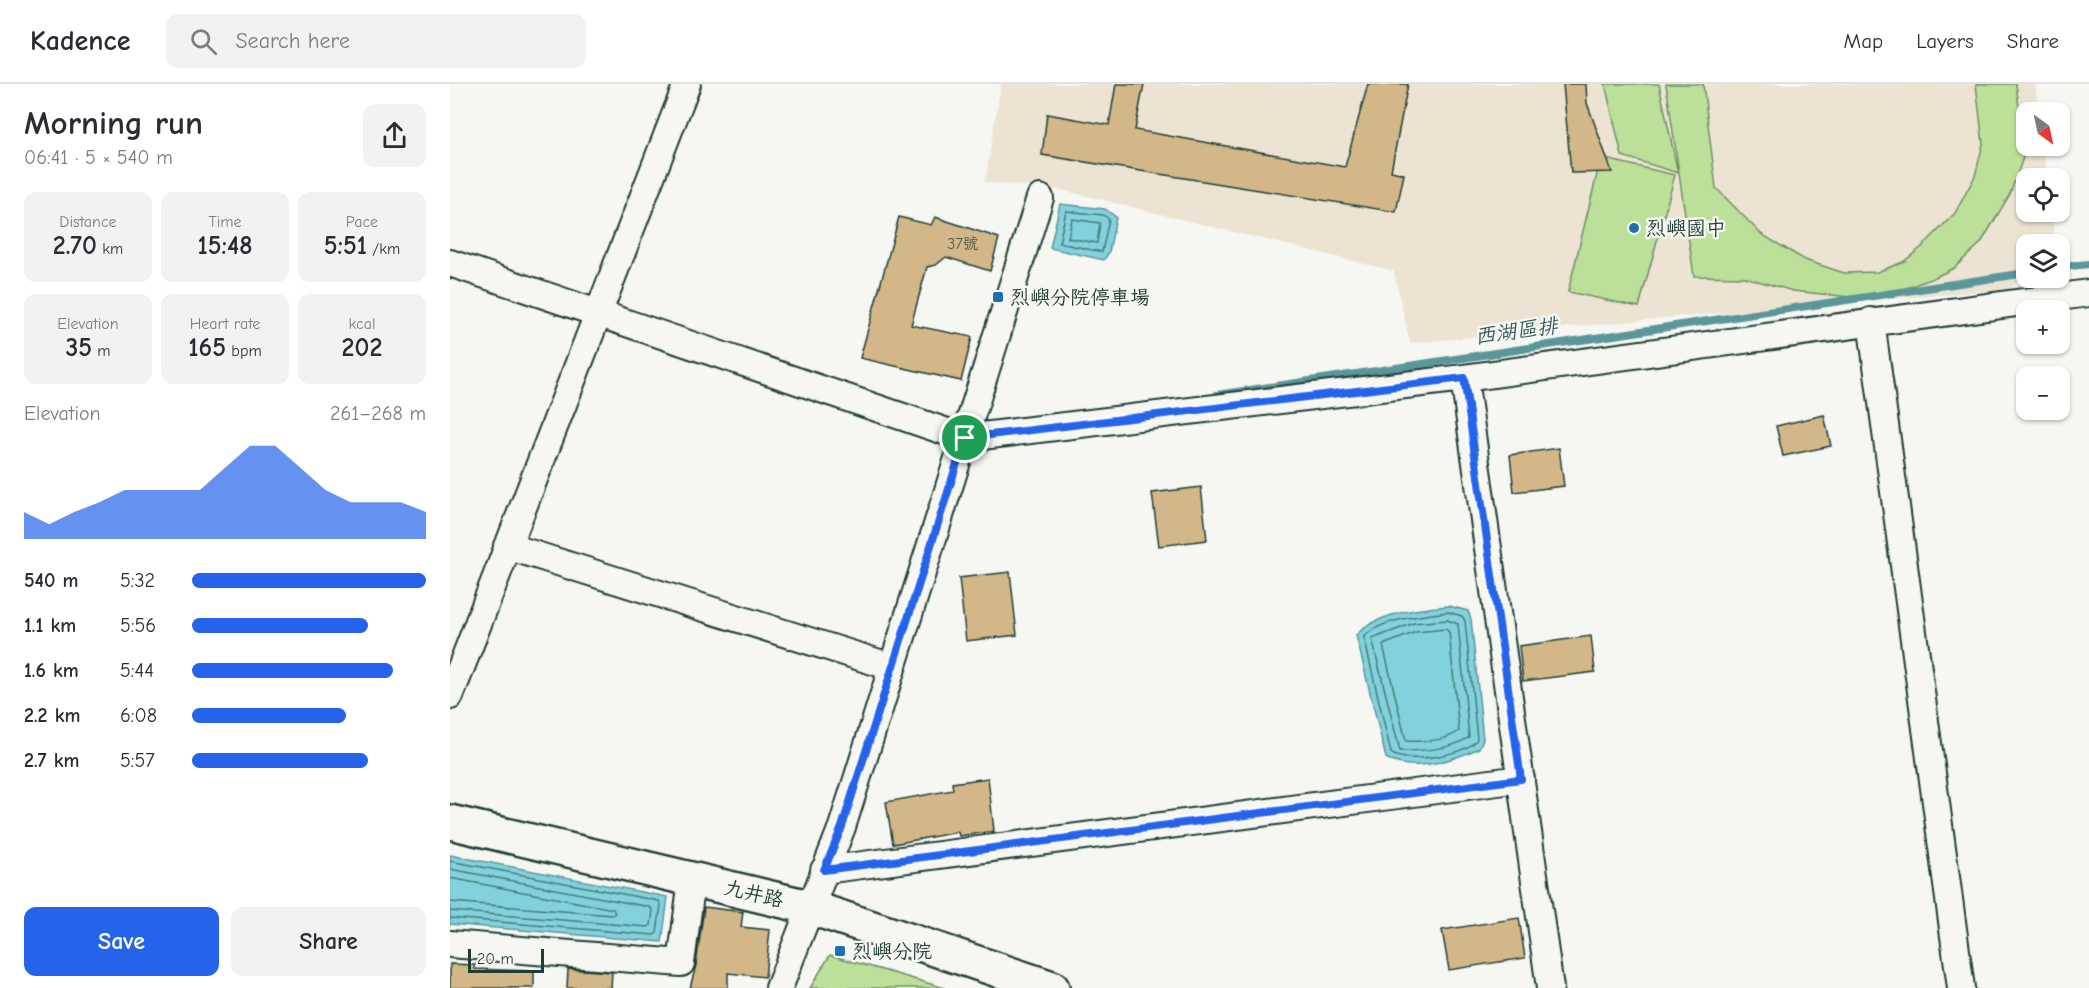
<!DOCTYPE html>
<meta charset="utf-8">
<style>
body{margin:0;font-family:"Comic Neue","LXGW WenKai TC",sans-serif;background:#f2f2f3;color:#2b2b33;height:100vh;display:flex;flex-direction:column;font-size:22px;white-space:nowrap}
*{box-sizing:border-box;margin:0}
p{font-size:20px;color:#7c7c81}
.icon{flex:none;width:33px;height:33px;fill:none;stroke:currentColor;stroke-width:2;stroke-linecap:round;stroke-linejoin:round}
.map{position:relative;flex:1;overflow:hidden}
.panel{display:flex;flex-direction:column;background:#fff;width:450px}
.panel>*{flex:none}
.needle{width:39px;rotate:147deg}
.fabs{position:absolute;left:1566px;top:18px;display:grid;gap:12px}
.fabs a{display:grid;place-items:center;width:54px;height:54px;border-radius:12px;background:#fff;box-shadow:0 2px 4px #0004;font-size:30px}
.scale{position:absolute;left:18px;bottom:15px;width:76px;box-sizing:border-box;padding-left:6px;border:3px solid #1f3d34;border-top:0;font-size:16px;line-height:21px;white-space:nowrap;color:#1f3d34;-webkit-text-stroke:4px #f6f6f2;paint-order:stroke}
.pin{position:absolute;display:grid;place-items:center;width:51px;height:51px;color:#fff;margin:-26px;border:3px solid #fff;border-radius:50%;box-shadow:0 2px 6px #0007}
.round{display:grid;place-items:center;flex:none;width:63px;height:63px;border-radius:12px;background:#f2f2f3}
.headline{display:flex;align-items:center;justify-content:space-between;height:102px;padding:0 24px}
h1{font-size:33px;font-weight:700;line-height:45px}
.stats{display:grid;grid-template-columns:repeat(3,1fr);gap:9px;height:102px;padding:6px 24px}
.stats div{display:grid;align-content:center;border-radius:12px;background:#f2f2f3;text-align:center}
.stats b{font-size:26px;font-weight:700}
.stats small{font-size:16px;font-weight:400}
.stats p{font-size:16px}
.chart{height:168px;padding:12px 24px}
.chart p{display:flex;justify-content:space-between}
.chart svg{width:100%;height:108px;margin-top:6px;fill:#2563eb;opacity:.7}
.action{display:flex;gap:12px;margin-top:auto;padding:12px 24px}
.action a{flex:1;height:69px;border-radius:12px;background:#2563eb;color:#fff;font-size:24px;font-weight:700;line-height:69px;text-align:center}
.action a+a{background:#f2f2f3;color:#2b2b33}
ul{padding:0 24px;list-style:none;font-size:20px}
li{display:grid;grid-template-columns:96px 72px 1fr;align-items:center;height:45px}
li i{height:15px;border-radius:8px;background:#2563eb}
header{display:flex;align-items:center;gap:36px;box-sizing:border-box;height:84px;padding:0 30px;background:#fff;border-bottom:2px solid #e1e1e2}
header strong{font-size:28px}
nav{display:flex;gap:33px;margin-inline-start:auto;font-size:21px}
.search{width:420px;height:54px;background:#f2f2f3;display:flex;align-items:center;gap:15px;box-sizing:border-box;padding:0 21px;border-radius:12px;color:#7c7c81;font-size:22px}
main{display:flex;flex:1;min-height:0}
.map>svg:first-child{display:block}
.built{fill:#ece3d2}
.green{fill:#bcdf99;stroke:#6e8e66;stroke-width:1.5}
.water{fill:#82d2de;stroke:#5a969a;stroke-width:1.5}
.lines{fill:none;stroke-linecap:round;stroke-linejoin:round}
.shore{stroke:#477978;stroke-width:1.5}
.stream{stroke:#5a969a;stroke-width:8}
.building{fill:#d3b788;stroke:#1f3d34;stroke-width:1.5}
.street-casing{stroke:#1f3d34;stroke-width:30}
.secondary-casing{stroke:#1f3d34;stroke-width:38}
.street{stroke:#f6f6f2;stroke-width:26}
.secondary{stroke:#f6f6f2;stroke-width:33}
.route-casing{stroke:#fff;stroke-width:12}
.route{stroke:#2563eb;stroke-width:8}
.poi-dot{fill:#1f6fb2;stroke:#f6f6f2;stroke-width:2}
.labels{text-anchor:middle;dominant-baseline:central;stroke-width:5;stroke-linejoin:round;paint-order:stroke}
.number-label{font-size:16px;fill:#4c5c49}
.poi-label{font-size:20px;fill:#1f3d34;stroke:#f6f6f2;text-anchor:start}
.street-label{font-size:20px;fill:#1f3d34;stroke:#f6f6f2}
.water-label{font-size:21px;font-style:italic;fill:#335b56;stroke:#f6f6f2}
</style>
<header>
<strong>Kadence</strong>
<div class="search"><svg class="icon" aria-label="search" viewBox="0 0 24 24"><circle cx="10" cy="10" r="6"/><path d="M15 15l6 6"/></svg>Search here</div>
<nav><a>Map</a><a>Layers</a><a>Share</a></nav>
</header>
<main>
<section class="panel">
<div class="headline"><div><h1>Morning run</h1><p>06:41 · 5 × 540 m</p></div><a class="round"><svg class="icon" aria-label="share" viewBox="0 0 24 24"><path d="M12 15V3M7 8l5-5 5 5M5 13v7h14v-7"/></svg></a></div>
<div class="stats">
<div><p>Distance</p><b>2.70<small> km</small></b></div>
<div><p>Time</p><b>15:48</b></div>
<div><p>Pace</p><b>5:51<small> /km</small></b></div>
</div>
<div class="stats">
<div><p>Elevation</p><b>35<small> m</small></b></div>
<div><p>Heart rate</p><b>165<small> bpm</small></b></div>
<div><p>kcal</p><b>202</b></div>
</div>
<div class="chart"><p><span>Elevation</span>261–268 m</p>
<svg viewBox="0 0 160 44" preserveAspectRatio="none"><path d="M0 44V33L10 38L20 33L30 29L40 24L50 24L60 24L70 24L80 15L90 6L100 6L110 15L120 24L130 29L140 29L150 29L160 33V44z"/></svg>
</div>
<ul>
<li><b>540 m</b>5:32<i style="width:100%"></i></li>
<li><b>1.1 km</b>5:56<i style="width:75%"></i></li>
<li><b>1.6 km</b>5:44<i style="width:86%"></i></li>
<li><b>2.2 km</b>6:08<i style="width:66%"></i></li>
<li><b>2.7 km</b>5:57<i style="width:75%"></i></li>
</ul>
<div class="action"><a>Save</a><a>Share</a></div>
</section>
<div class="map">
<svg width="1639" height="904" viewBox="0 0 1639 904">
<rect width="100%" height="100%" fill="#f6f6f2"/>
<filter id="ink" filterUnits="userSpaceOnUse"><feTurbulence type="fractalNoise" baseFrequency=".0167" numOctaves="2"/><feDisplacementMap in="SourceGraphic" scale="12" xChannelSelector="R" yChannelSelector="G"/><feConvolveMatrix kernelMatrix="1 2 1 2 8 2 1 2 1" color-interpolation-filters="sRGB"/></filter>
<g filter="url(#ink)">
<path class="built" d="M 551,0 L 1585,0 L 1589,28 L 1576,28 L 1576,62 L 1593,62 L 1597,94 L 1576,94 L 1576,128 L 1601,128 L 1605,160 L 1576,160 L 1576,191 L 1559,205 L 1214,234 L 960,259 L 944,187 L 612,106 L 535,98 Z"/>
<path class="green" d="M 1155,0 L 1209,0 L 1228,89 L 1172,72 Z
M 1216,0 L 1253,0 L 1266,104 L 1311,150 L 1355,176 L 1394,189 L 1427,188 L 1453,178 L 1472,163 L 1505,129 L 1525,92 L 1533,60 L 1526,0 L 1566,0 L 1575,68 L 1560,110 L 1531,159 L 1504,184 L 1481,195 L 1435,212 L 1410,214 L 1343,207 L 1294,193 L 1244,192 Z
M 1151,74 L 1225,91 L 1189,223 L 1118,208 Z
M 380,871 L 495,904 L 360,904 Z"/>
<path class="water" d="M 610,120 L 655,125 L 666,133 L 659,168 L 654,176 L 600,164 Z
M 999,522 L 1018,527 L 1021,535 L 1033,655 L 1029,664 C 1003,676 962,690 936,674 L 906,551 C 929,528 968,525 999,522 Z
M 0,771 L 218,813 L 212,858 L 0,840 Z"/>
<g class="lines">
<path class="shore" d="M 616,127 L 653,131 L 659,135 L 652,168 L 609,159 Z
M 622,135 L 650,139 L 647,159 L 618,154 Z
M 998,528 L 1012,532 L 1015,537 L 1027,655 C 1019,671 954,681 941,669 L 914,553 C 930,535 974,531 998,528 Z
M 997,536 L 1008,540 L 1019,653 C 1001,666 971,667 950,667 L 922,555 L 964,539 Z
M 996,545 L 999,548 L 1009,647 C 996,657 972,658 956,657 L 933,561 L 966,548 Z
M 0,777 L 209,817 L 211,821 L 207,849 L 204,851 L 0,834
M 0,785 L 200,823 L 203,827 L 201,841 L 198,843 L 0,827
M 0,794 L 163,825 L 165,829 L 162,831 L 0,818"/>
<path class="stream" d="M 1610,183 L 1639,180
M 767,311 L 1576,189"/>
</g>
<path class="building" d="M 666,0 L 694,0 L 685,46 L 895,83 L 918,0 L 958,0 L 941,87 L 954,90 L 946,128 L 592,71 L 597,30 L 659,41 Z
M 1113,0 L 1136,0 L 1137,19 L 1162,88 L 1121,89 Z
M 449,133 L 481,141 L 485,133 L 549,154 L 540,187 L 496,173 L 486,181 L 477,183 L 461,241 L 522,253 L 511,297 L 410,274 Z
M 1374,331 L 1381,362 L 1333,372 L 1326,342 Z
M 1109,364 L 1114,402 L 1064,408 L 1060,371 Z
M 751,403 L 757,456 L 709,462 L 702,409 Z
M 560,488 L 567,551 L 516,557 L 509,494 Z
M 1141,552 L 1145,588 L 1073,597 L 1069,562 Z
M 538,694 L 544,747 L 509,752 L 508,748 L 443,760 L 436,718 L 503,706 L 502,699 Z
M 254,823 L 293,828 L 291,843 L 320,846 L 315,893 L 278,889 L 278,904 L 240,904 L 246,881 Z
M 1069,834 L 1075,874 L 999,886 L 992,846 Z
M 0,880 L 25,881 L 25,885 L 84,887 L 84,904 L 0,904 Z
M 118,885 L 162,888 L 161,904 L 117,904 Z"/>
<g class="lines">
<g class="street-casing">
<path id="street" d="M 0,179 L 515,354 L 1014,294 L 1639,209
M 1421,237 L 1511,904
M 1014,294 L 1100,904
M 57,462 L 442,583
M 0,612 L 237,0
M 374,786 L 1071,695
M 0,860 L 231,879 L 242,796
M 329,904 L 392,743 L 590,114"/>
</g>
<g class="secondary-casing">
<path id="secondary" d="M 0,738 L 359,823 L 602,904"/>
</g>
<use href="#street" class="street"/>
<use href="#secondary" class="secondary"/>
</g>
</g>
<g class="lines" filter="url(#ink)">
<g class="route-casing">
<path id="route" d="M 1014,294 L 1071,695 L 374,786 L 392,743 L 515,354 Z"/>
</g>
<use href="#route" class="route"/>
</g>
<g class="poi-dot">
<circle cx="1184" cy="144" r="6"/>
<rect x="542" y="207" width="12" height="12" rx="3"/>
<rect x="384" y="861" width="12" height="12" rx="3"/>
</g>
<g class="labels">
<g class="number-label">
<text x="513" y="160">37號</text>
</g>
<g class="poi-label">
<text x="1196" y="144">烈嶼國中</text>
<text x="560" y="213">烈嶼分院停車場</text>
<text x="402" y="867">烈嶼分院</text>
</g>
<g class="street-label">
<text transform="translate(304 810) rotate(13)">九井路</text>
</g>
<g class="water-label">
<text transform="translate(1066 247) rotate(-8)">西湖區排</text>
</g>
</g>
</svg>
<div class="fabs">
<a><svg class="needle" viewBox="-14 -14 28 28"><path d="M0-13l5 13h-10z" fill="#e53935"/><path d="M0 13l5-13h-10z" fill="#7c7c81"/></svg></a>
<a><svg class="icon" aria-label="locate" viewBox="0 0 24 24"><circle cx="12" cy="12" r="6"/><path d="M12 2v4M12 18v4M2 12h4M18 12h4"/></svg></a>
<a><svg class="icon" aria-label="layers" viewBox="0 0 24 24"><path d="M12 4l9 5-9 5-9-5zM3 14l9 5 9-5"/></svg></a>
<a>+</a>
<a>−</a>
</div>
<div class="scale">20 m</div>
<div class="pin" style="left:515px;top:354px;background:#1e9e55"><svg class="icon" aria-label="arrive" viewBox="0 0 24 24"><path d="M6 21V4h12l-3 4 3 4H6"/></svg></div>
</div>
</main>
